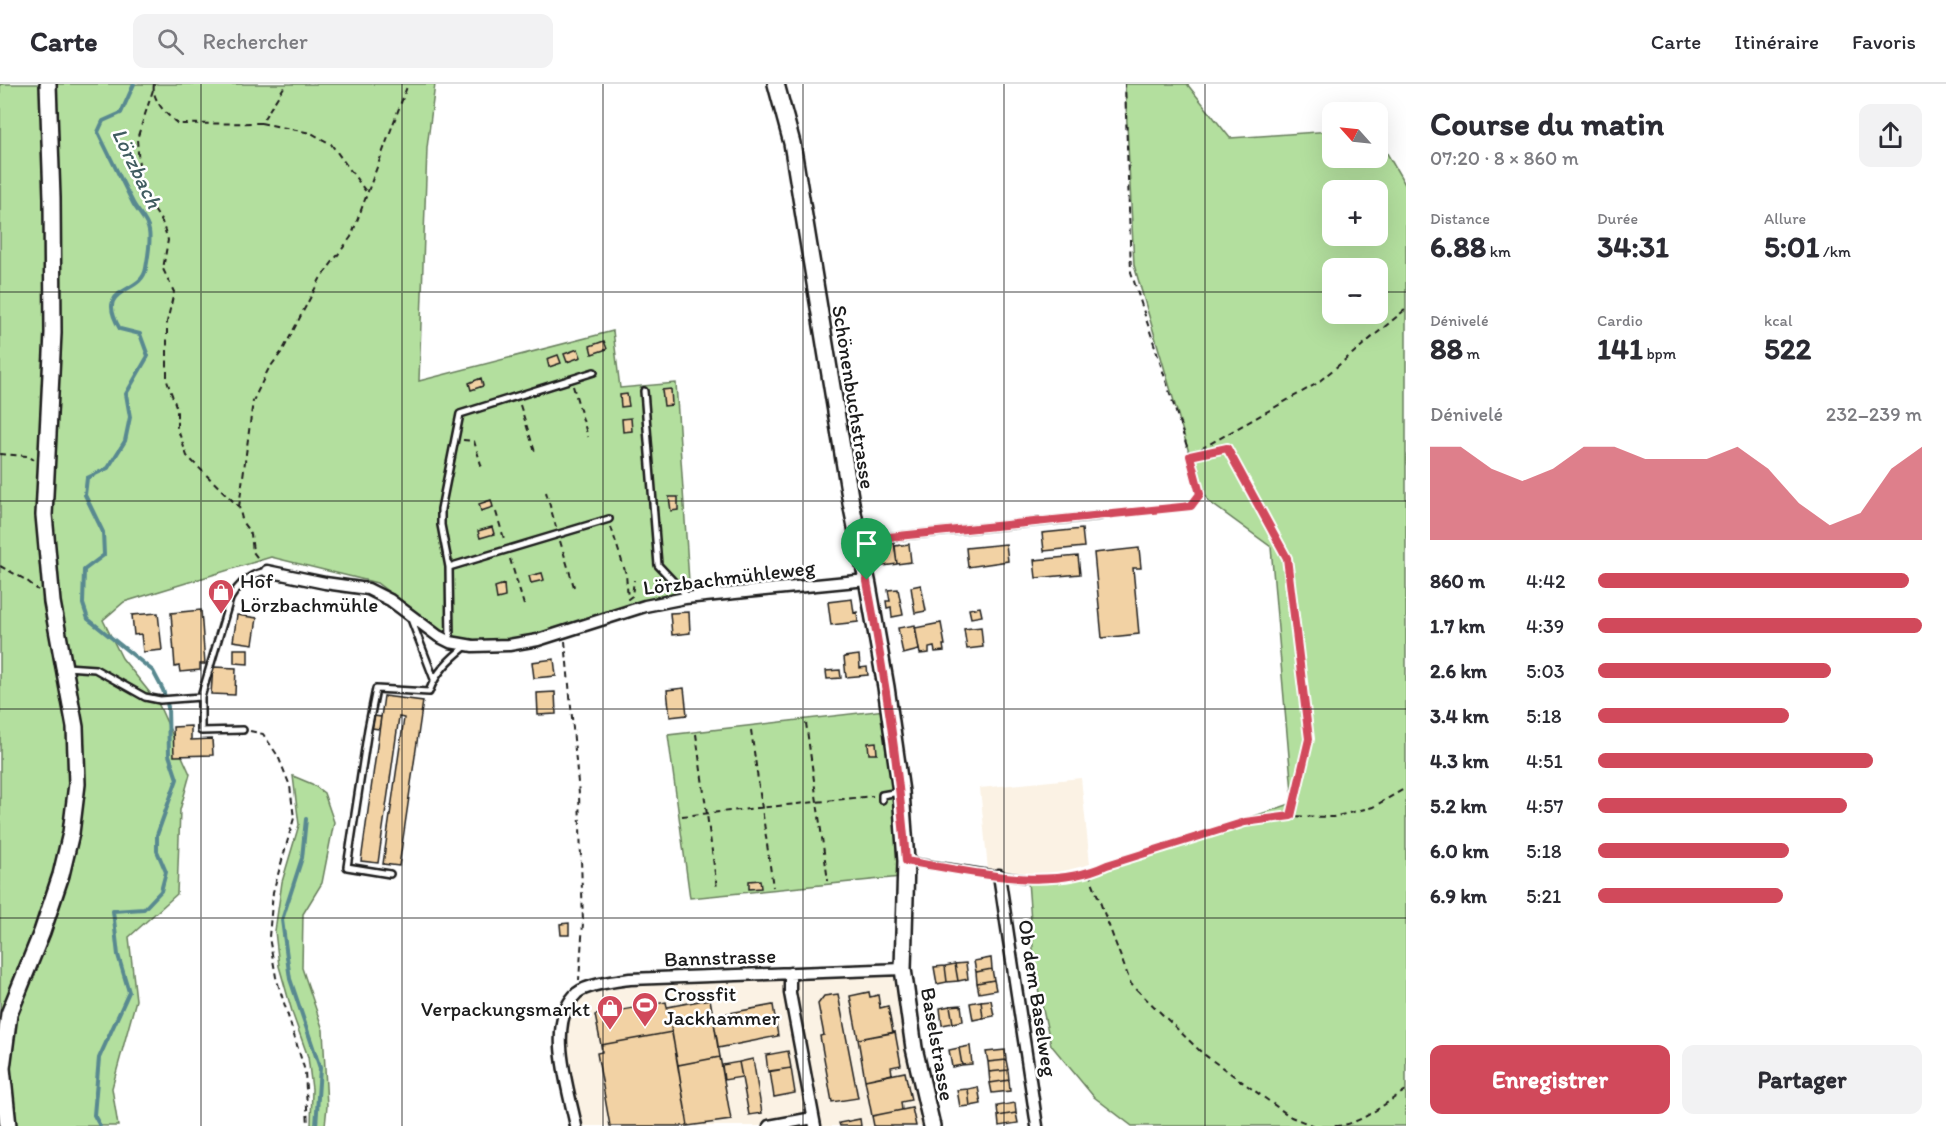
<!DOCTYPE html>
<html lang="fr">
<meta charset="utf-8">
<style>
body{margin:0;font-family:Itim,sans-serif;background:#f2f2f3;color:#2b2b33;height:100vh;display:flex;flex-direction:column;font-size:22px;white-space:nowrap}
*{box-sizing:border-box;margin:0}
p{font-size:20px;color:#7c7c81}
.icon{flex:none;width:33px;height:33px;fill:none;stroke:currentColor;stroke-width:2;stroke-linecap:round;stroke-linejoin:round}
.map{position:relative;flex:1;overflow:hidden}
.drawer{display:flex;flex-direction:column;background:#fff;width:540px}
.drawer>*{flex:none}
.needle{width:39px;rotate:297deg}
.fabs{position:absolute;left:1322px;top:18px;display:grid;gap:12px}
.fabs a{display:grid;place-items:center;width:66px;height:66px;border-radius:12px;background:#fff;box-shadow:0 6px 24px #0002;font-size:30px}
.pin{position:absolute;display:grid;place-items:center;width:51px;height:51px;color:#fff;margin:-62px -26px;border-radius:50% 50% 50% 0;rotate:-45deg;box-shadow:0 0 6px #0007}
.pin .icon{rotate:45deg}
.round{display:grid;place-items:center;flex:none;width:63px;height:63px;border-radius:12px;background:#f2f2f3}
.head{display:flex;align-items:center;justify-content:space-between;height:102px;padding:0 24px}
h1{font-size:33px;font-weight:800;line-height:45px}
.figures{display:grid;grid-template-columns:repeat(3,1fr);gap:9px;height:102px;padding:6px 24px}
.figures div{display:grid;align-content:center}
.figures b{font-size:30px;font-weight:800}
.figures small{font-size:16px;font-weight:400}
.figures p{font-size:16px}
.chart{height:168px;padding:12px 24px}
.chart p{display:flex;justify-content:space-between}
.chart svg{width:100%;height:108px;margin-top:6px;fill:#d1495b;opacity:.7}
.primary-button{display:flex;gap:12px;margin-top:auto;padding:12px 24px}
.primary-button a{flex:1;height:69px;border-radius:12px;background:#d1495b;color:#fff;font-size:24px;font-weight:800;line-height:69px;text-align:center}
.primary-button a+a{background:#f2f2f3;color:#2b2b33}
ul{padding:0 24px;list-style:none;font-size:20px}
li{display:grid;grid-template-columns:96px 72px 1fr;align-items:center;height:45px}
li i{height:15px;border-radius:8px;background:#d1495b}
header{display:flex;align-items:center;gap:36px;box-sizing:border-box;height:84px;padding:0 30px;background:#fff;border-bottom:2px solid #e1e1e2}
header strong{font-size:28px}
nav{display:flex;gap:33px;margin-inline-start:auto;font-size:21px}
.search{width:420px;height:54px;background:#f2f2f3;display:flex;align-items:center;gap:15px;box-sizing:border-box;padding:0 21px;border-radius:12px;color:#7c7c81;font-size:22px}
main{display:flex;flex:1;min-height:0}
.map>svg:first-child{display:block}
.built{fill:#fbf2e4}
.green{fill:#b3df9e;stroke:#687e5d;stroke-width:1.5;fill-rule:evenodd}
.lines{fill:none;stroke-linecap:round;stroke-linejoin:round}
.stream{stroke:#598990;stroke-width:4}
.building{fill:#f2d2a4;stroke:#1c1c1c;stroke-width:1.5}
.lane-casing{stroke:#1c1c1c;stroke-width:10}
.street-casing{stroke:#1c1c1c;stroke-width:15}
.secondary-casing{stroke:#1c1c1c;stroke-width:20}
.path{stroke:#1c1c1c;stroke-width:2;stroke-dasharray:6 4.5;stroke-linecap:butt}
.lane{stroke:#fff;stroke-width:5}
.street{stroke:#fff;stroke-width:10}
.secondary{stroke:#fff;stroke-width:15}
.route-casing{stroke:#fff;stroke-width:12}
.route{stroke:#d1495b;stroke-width:8}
.grid{fill:none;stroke:#1c1c1c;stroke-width:1.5;stroke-opacity:0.55}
.labels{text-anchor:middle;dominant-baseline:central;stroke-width:5;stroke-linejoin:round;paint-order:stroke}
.street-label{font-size:21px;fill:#1c1c1c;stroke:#fff}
.poi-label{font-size:21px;fill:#1c1c1c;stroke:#fff;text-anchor:start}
.water-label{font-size:22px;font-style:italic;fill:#405c60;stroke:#fff}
</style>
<header>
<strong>Carte</strong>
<div class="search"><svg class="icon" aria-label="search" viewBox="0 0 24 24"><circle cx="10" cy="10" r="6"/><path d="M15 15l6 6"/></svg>Rechercher</div>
<nav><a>Carte</a><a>Itinéraire</a><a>Favoris</a></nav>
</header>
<main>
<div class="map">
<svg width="1406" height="1042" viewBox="0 0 1406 1042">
<rect width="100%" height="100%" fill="#fff"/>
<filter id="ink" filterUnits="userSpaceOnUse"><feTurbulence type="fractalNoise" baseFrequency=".0167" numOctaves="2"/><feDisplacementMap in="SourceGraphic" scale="12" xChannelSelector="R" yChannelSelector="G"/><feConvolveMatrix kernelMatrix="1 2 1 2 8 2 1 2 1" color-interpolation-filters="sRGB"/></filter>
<g filter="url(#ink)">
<path class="built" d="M 1081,694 L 1090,780 L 1036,795 L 988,786 L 980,704 Z
M 909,878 L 923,963 L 941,1042 L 576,1042 L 562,972 L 566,923 L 578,908 L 604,899 L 790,889 Z"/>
<path class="green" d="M 0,0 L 435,0 L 427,64 L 419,297 L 613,247 L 620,304 L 676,299 L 690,513 L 523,557 L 453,557 L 377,499 L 271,473 L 124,518 L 103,536 L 122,574 L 158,619 L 190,690 L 180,726 L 177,810 L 129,853 L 136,916 L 112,1004 L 118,1042 L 0,1042 Z
M 1125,0 L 1187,0 L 1230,54 L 1332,47 L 1332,74 L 1377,74 L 1377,52 L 1406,102 L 1406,1042 L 1132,1042 L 1094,1013 L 1051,961 L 1035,891 L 1028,797 L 1093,787 L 1293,719 L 1271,463 L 1208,417 L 1190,372 L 1134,181 ZM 1332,106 L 1377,106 L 1377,152 L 1332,152 ZM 1332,184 L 1377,184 L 1377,230 L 1332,230 Z
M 885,626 L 906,781 L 901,793 L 690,814 L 668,651 Z
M 293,692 L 312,700 L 324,709 L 334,738 L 322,799 L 303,830 L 302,884 L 323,946 L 327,1022 L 325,1042 L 311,1042 L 312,1005 L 308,973 L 293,931 L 279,882 L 275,847 L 282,798 L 299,741 Z"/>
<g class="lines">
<path class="stream" d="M 306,735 L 302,774 L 282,836 L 290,895 L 320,984 L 316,1042
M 100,1042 L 94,1031 L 99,974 L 129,908 L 118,871 L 113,827 L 144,825 L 161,807 L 166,788 L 157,767 L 157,751 L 177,695 L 169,671 L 168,623 L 163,606 L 153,587 L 88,535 L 83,520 L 84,486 L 104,471 L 103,448 L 85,411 L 87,394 L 108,384 L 125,357 L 130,333 L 126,310 L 148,272 L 140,250 L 120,245 C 93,200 142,212 146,184 C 148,173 151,157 149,147 C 148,137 137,127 133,119 C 121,95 109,71 98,48 L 103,37 L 121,29 L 134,0"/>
</g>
<path class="building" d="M 604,257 L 607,265 L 592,270 L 590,262 Z
M 578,265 L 581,273 L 567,278 L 564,270 Z
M 558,271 L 561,279 L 549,283 L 547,275 Z
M 481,294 L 483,302 L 471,306 L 469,299 Z
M 671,305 L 672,321 L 664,322 L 662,306 Z
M 627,310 L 629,322 L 621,323 L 620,311 Z
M 631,334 L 632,347 L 623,348 L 622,335 Z
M 669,413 L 678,413 L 678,426 L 671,427 Z
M 491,416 L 493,423 L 481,427 L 479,420 Z
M 492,443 L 494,450 L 480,454 L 478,447 Z
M 1082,445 L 1084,463 L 1044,467 L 1042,449 Z
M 894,459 L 897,480 L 876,483 L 873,462 Z
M 909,460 L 911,478 L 897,480 L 895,462 Z
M 1006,460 L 1008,477 L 968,483 L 966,464 Z
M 1139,464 L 1141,484 L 1133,484 L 1139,550 L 1102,554 L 1094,469 Z
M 1078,472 L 1080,490 L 1036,494 L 1034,476 Z
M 542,489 L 544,496 L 531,499 L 529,492 Z
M 504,500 L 505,513 L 497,515 L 495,503 Z
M 921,501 L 926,527 L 915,529 L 911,503 Z
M 898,505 L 903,531 L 892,533 L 891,523 L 887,524 L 886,517 L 890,517 L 888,506 Z
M 852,515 L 854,529 L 857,528 L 858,538 L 831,541 L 828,518 Z
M 980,523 L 982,532 L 971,534 L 969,525 Z
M 201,526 L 205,580 L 200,580 L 200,586 L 180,588 L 179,582 L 175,583 L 171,529 Z
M 689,528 L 690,549 L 672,551 L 670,529 Z
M 158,529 L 162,566 L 143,568 L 141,550 L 134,551 L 132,531 Z
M 237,531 L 257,534 L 253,560 L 233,557 Z
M 941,539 L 945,561 L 943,561 L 944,567 L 935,568 L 934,563 L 929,564 L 929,569 L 920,570 L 915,544 Z
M 915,541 L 919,566 L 903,570 L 898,544 Z
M 981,543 L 983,563 L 967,565 L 964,545 Z
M 234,565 L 248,565 L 248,580 L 234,579 Z
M 859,571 L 860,584 L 867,583 L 868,591 L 846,593 L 844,573 Z
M 554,575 L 556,592 L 534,594 L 532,578 Z
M 213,583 L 236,584 L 235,611 L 211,610 Z
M 840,586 L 841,594 L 827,595 L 826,587 Z
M 684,604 L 687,631 L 670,633 L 667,606 Z
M 555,608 L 556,630 L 538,631 L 537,609 Z
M 384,612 L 423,617 L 399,782 L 383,780 L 404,634 L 399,633 L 378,779 L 361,777 Z
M 374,632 L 381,633 L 379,645 L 372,644 Z
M 191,642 L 191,656 L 212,655 L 213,671 L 174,672 L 173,643 Z
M 876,658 L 877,670 L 869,670 L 868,659 Z
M 760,796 L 761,804 L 749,805 L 749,797 Z
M 569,839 L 569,851 L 561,851 L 560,840 Z
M 991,874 L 992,885 L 976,888 L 974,877 Z
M 966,879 L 968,895 L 958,897 L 955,880 Z
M 955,880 L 958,897 L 947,898 L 945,882 Z
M 945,882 L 947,898 L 937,900 L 934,883 Z
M 992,885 L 994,896 L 977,899 L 976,888 Z
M 994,896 L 996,906 L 979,909 L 977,899 Z
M 869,908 L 870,913 L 878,911 L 880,924 L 888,922 L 893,949 L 858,955 L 850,912 Z
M 838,910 L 858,1014 L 832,1018 L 820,952 L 824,951 L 818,920 L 824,912 Z
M 710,915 L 720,973 L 678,981 L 667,923 Z
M 991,916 L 994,932 L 983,934 L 981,917 Z
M 981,917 L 983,934 L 973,936 L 970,919 Z
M 666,918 L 672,948 L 601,961 L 595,931 Z
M 773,921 L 778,952 L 718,964 L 713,932 Z
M 961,921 L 963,937 L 953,939 L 950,922 Z
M 950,922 L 953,939 L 942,941 L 940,924 Z
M 672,948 L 688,1042 L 610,1042 L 597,969 L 602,968 L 601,961 Z
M 895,948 L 901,981 L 891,983 L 892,990 L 865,996 L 858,955 Z
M 970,962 L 972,980 L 962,981 L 959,964 Z
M 959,964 L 962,981 L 952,983 L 949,966 Z
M 1005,966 L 1006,976 L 988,978 L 986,968 Z
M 788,967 L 791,984 L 768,988 L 766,971 Z
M 720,973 L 731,1036 L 688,1042 L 678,981 Z
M 753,975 L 762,1029 L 749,1031 L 739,978 Z
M 1006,976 L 1008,986 L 989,988 L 988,978 Z
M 739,978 L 742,993 L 724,996 L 722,981 Z
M 791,984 L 795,1009 L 774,1013 L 770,987 Z
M 1008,986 L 1009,996 L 990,999 L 989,988 Z
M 905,988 L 911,1016 L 901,1018 L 902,1026 L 872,1032 L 865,996 Z
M 1009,996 L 1010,1007 L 992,1009 L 990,999 Z
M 978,1003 L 981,1020 L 970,1022 L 968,1005 Z
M 968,1005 L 970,1022 L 960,1023 L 957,1006 Z
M 1015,1019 L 1016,1029 L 998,1032 L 997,1022 Z
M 912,1024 L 916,1042 L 874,1042 L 872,1032 Z
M 1016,1029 L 1018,1039 L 999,1042 L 998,1032 Z
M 860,1035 L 861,1042 L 840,1042 L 839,1039 Z"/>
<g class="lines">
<g class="lane-casing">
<path id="lane" d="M 644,307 L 658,481 L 685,510 L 685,514
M 860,456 L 1100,432
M 449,483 L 609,435
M 411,535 L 434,595
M 450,558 L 449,483 L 441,441 L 441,425 L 460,330 L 594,288
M 66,583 L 95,585 L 145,613 L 160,616 L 201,613 L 201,647 L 243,646
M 201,613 L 230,515 C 239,500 249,490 267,487
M 882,716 L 882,711 L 899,708
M 908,777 L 1025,795
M 390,790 L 347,783 L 368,645 L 376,605 L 429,608 C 436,588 450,575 466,562"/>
</g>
<g class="street-casing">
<path id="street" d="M 267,487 L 325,499 L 368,505 L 390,516 L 438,552 L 450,558 L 473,562 L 509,561 L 538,556 L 645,522 L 685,514 L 867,496
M 999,791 L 1037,1042
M 790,889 L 790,909 L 815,1042
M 576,1042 C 569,1006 545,938 577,909 C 588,900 616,897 630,895 L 903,885
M 769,1042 L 813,1034"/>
</g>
<g class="secondary-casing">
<path id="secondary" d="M 776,0 L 792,59 L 851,419 L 868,501 L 886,603 L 901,708 L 906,777 L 903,885 L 914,964 L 932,1042
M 8,1042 L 2,984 L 9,930 L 42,848 L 61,791 L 71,749 L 77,700 L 75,643 L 52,518 L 44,431 L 53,249 L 52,114 L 48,0"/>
</g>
<path class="path" d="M 154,0 C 151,16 167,31 178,40 L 261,39 L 286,0
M 153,6 L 137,55 L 140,95 L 147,115 L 162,138 L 168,156 L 163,185 L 174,208 L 167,238 L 167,297 L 177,325 L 177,343 L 187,372 L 239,423 L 243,439 L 251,450 L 253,468 L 260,477
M 261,39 L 311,49 L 331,60 L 367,109
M 573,302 L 588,353
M 520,321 L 535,368
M 463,356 L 474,357 L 482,384
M 0,370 L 28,372 L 34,376
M 1192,370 L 1316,300 L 1406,225
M 1190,372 L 1227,364 L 1287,474 L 1309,655 L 1291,732
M 546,408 L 556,443
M 239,423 L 253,317 L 268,286 L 283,266 L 320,195 L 351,153 L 408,0
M 496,428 L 505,458
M 1109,431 L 1191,422 L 1200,410 L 1190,372 L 1131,188 L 1125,0
M 611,443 L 626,490 L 628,515 L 632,512 L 634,496
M 560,457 L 575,506
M 510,475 L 524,521
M 0,482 L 26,496 L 38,506
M 565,557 L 579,710 L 583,839 L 579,896
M 806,639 L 828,797
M 751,646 L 773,803
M 250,647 L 263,650 L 278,672 L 290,702 L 294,734 L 273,808 L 269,853 L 276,893 L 305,987 L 308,1042
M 696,650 L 717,804
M 682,732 L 873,712
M 1089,789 L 1131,900 L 1202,969 L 1291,1033 L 1314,1042
M 1033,794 L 1076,792 L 1089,789 L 1107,781 L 1245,738 L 1282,732 L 1333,733 L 1373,723 L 1406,704
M 1335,1042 C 1361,1041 1385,1019 1406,1006"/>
<use href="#lane" class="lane"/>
<use href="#street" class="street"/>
<use href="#secondary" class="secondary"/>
</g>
</g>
<g class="lines" filter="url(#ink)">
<g class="route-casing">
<path id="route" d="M 1227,364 L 1287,474 L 1309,655 L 1291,732 L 1245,738 L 1107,781 C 1048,809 968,787 906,777 C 898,669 880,562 859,456 L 1191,422 L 1200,410 L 1190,372 Z"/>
</g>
<use href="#route" class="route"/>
</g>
<path class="grid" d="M 201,0 L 201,1042M 402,0 L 402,1042M 603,0 L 603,1042M 803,0 L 803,1042M 1004,0 L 1004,1042M 1205,0 L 1205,1042M 0,208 L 1332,208M 1377,208 L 1406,208M 0,417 L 1406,417M 0,625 L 1406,625M 0,834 L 1406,834"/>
<defs>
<g id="shop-pin" transform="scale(1.35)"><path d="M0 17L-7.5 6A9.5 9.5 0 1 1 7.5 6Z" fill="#d1495b" stroke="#fff"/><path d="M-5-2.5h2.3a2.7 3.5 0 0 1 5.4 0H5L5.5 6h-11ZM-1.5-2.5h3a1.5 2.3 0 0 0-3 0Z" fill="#fff"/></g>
<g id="stadium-pin" transform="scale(1.35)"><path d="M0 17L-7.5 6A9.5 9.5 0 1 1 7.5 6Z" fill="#d1495b" stroke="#fff"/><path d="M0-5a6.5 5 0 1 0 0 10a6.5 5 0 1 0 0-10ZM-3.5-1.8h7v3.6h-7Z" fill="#fff"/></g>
</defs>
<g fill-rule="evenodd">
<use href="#shop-pin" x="221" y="508"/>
<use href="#stadium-pin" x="645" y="921"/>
<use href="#shop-pin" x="610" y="924"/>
</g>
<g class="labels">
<g class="street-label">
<text transform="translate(854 313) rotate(81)">Schönenbuchstrasse</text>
<text transform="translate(729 493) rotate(-7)">Lörzbachmühleweg</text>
<text transform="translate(720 873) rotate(-2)">Bannstrasse</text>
<text transform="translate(1038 914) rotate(81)">Ob dem Baselweg</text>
<text transform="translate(938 960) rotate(80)">Baselstrasse</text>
</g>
<g class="poi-label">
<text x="240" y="496">Hof<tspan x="240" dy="24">Lörzbachmühle</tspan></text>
<text x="664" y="909">Crossfit<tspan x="664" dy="24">Jackhammer</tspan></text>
<text x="590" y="924" text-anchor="end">Verpackungsmarkt</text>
</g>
<g class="water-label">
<text transform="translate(137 84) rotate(64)">Lörzbach</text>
</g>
</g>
</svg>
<div class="fabs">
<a><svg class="needle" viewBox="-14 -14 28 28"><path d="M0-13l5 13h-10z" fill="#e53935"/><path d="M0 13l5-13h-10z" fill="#7c7c81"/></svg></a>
<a>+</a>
<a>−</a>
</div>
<div class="pin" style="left:867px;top:496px;background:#1e9e55"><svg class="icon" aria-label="arrive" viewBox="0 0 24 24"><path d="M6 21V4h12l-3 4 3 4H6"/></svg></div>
</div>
<section class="drawer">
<div class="head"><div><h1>Course du matin</h1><p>07:20 · 8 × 860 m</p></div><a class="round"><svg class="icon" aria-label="share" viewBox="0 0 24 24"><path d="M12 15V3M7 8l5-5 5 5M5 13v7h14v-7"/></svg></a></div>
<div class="figures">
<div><p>Distance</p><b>6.88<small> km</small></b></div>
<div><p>Durée</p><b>34:31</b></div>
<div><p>Allure</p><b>5:01<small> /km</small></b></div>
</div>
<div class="figures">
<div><p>Dénivelé</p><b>88<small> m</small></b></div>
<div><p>Cardio</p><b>141<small> bpm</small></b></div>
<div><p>kcal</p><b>522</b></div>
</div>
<div class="chart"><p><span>Dénivelé</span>232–239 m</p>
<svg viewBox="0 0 160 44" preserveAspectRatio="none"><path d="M0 44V6L10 6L20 15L30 20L40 15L50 6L60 6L70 11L80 11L90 11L100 6L110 15L120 29L130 38L140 33L150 15L160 6V44z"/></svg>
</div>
<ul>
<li><b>860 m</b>4:42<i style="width:96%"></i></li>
<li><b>1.7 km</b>4:39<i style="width:100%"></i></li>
<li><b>2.6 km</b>5:03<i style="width:72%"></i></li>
<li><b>3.4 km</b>5:18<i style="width:59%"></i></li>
<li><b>4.3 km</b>4:51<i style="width:85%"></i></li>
<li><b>5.2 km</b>4:57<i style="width:77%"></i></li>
<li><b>6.0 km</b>5:18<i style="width:59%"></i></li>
<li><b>6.9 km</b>5:21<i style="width:57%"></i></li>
</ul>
<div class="primary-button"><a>Enregistrer</a><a>Partager</a></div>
</section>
</main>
